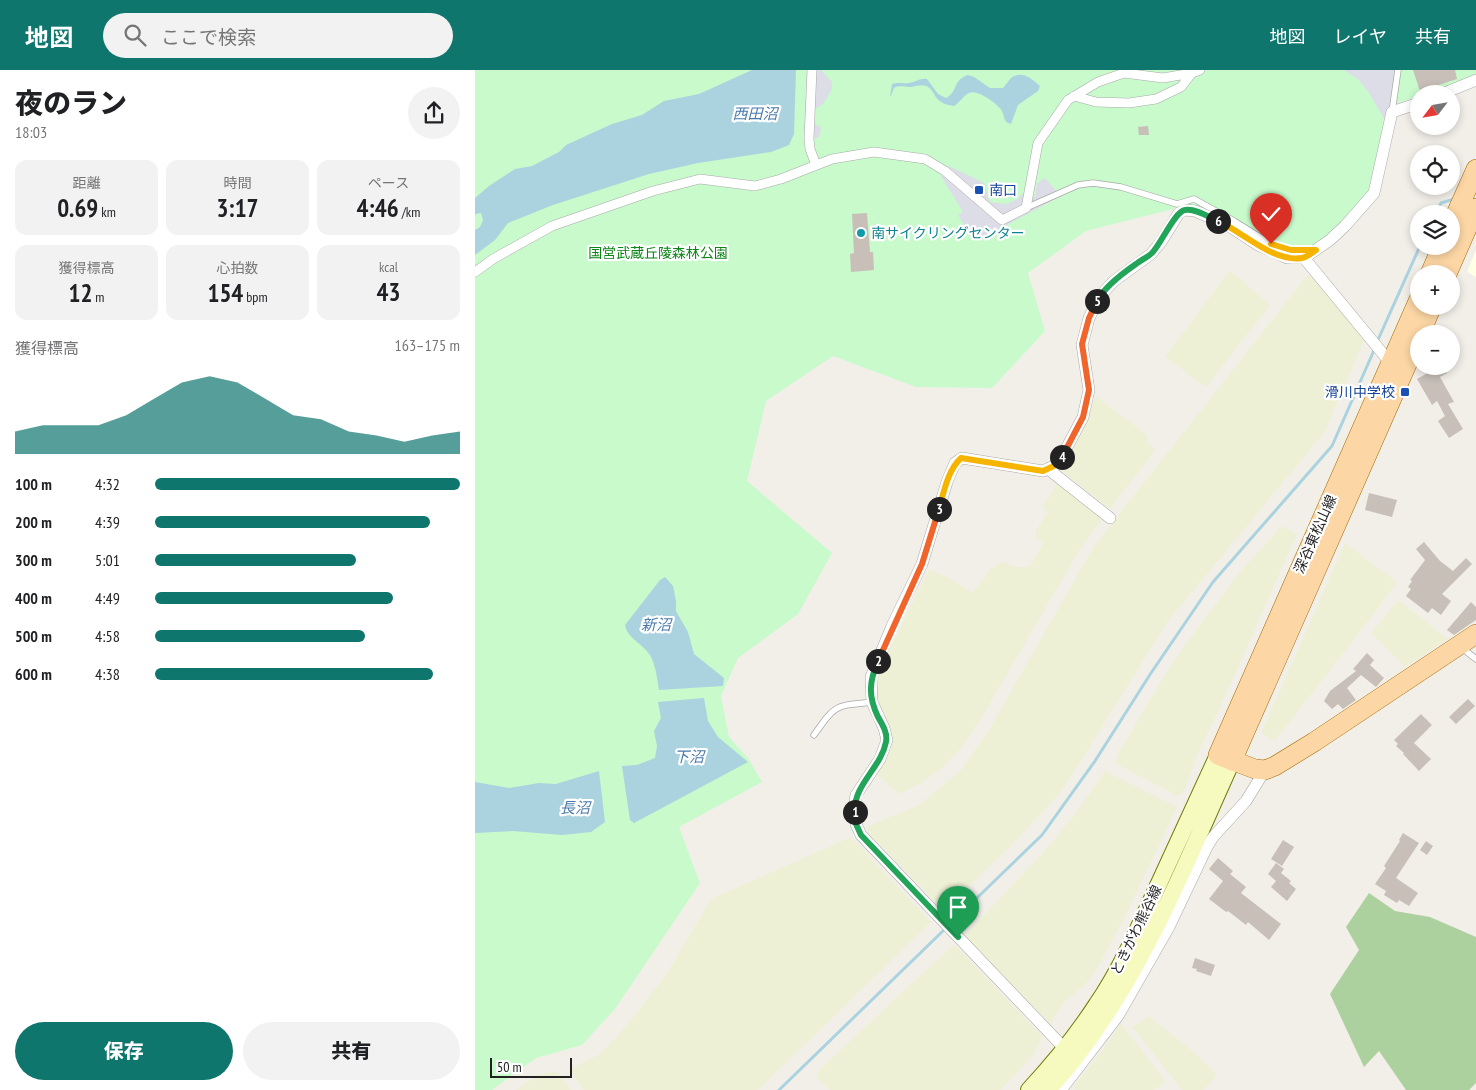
<!DOCTYPE html>
<html lang="ja">
<meta charset="utf-8">
<style>
body{margin:0;font-family:"PT Sans Narrow","Noto Sans JP",sans-serif;background:#f2f2f2;color:#202124;height:100vh;display:flex;flex-direction:column;font-size:19px;white-space:nowrap}
*{box-sizing:border-box;margin:0}
p{font-size:16px;color:#757577}
.icon{flex:none;width:28px;height:28px;fill:none;stroke:currentColor;stroke-width:2;stroke-linecap:round;stroke-linejoin:round}
.map{position:relative;flex:1;overflow:hidden}
.sheet{display:flex;flex-direction:column;background:#fff;width:475px}
.sheet>*{flex:none}
.needle{width:32px;rotate:239deg}
.tools{position:absolute;left:935px;top:15px;display:grid;gap:10px}
.tools a{display:grid;place-items:center;width:50px;height:50px;border-radius:50%;background:#fff;box-shadow:0 2px 8px #0003;font-size:25px}
.scale{position:absolute;left:15px;bottom:12px;width:82px;box-sizing:border-box;padding-left:5px;border:2px solid #222;border-top:0;font-size:14px;line-height:18px;white-space:nowrap;color:#222;-webkit-text-stroke:4px #fff;paint-order:stroke}
.pin{position:absolute;display:grid;place-items:center;width:42px;height:42px;color:#fff;margin:-51px -21px;border-radius:50% 50% 50% 0;rotate:-45deg;box-shadow:0 0 5px #0007}
.pin .icon{rotate:45deg}
.km{position:absolute;width:25px;height:25px;margin:-12px;border-radius:50%;background:#222;color:#fff;font-size:14px;line-height:25px;text-align:center}
.round{display:grid;place-items:center;flex:none;width:52px;height:52px;border-radius:26px;background:#f2f2f2}
.summary{display:flex;align-items:center;justify-content:space-between;height:85px;padding:0 15px}
h1{font-size:28px;font-weight:800;line-height:38px}
.metrics{display:grid;grid-template-columns:repeat(3,1fr);gap:8px;height:85px;padding:5px 15px}
.metrics div{display:grid;align-content:center;border-radius:12px;background:#f2f2f2;text-align:center}
.metrics b{font-size:25px;font-weight:800}
.metrics small{font-size:14px;font-weight:400}
.metrics p{font-size:14px}
.chart{height:140px;padding:10px 15px}
.chart p{display:flex;justify-content:space-between}
.chart svg{width:100%;height:90px;margin-top:5px;fill:#0f766e;opacity:.7}
.button{display:flex;gap:10px;margin-top:auto;padding:10px 15px}
.button a{flex:1;height:58px;border-radius:30px;background:#0f766e;color:#fff;font-size:20px;font-weight:800;line-height:58px;text-align:center}
.button a+a{background:#f2f2f2;color:#202124}
ul{padding:0 15px;list-style:none;font-size:16px}
li{display:grid;grid-template-columns:80px 60px 1fr;align-items:center;height:38px}
li i{height:12px;border-radius:6px;background:#0f766e}
header{display:flex;align-items:center;gap:30px;box-sizing:border-box;height:70px;padding:0 25px;background:#0f766e;color:#fff}
header strong{font-size:24px}
nav{display:flex;gap:28px;margin-inline-start:auto;font-size:18px}
.search{width:350px;height:45px;background:#f2f2f2;display:flex;align-items:center;gap:12px;box-sizing:border-box;padding:0 18px;border-radius:28px;color:#757577;font-size:19px}
main{display:flex;flex:1;min-height:0}
.map>svg:first-child{display:block}
.education{fill:#ffffe5}
.farmland{fill:#eef0d5}
.forest{fill:#add19e}
.park{fill:#c8facc}
.plaza{fill:#dddde8}
.water{fill:#aad3df}
.lines{fill:none;stroke-linecap:round;stroke-linejoin:round}
.stream{stroke:#aad3df;stroke-width:3}
.building{fill:#c7bfb8}
.service-casing{stroke:#a9a9a9;stroke-width:7}
.pedestrian-casing{stroke:#a9a9a9;stroke-width:10}
.minor-casing{stroke:#a9a9a9;stroke-width:12}
.secondary-casing{stroke:#707d05;stroke-width:18}
.primary-casing{stroke:#a06b00;stroke-width:20}
.service{stroke:#fff;stroke-width:5.5}
.pedestrian{stroke:#fff;stroke-width:9}
.minor{stroke:#fff;stroke-width:11}
.secondary{stroke:#f7fabf;stroke-width:16}
.primary{stroke:#fcd6a4;stroke-width:19}
.split-1-casing{stroke:#fff;stroke-width:10}
.split-2-casing{stroke:#fff;stroke-width:10}
.split-3-casing{stroke:#fff;stroke-width:10}
.split-4-casing{stroke:#fff;stroke-width:10}
.split-5-casing{stroke:#fff;stroke-width:10}
.split-6-casing{stroke:#fff;stroke-width:10}
.split-7-casing{stroke:#fff;stroke-width:10}
.split-1{stroke:#22a559;stroke-width:6}
.split-2{stroke:#22a559;stroke-width:6}
.split-3{stroke:#f0652b;stroke-width:6}
.split-4{stroke:#f5b400;stroke-width:6}
.split-5{stroke:#f0652b;stroke-width:6}
.split-6{stroke:#22a559;stroke-width:6}
.split-7{stroke:#f5b400;stroke-width:6}
.transit-dot{fill:#1a4fb4;stroke:#fff;stroke-width:2}
.culture-dot{fill:#0f9aa8;stroke:#fff;stroke-width:2}
.labels{text-anchor:middle;dominant-baseline:central;stroke-width:4.5;stroke-linejoin:round;paint-order:stroke}
.transit-label{font-size:14px;fill:#164399;stroke:#fff;text-anchor:start}
.culture-label{font-size:14px;fill:#0d838f;stroke:#fff;text-anchor:start}
.park-label{font-size:14px;fill:#0c8416;stroke:#fff}
.street-label{font-size:14px;fill:#222;stroke:#fff}
.water-label{font-size:15px;font-style:italic;fill:#4a7aab;stroke:#fff}
</style>
<header>
<strong>地図</strong>
<div class="search"><svg class="icon" aria-label="search" viewBox="0 0 24 24"><circle cx="10" cy="10" r="6"/><path d="M15 15l6 6"/></svg>ここで検索</div>
<nav><a>地図</a><a>レイヤ</a><a>共有</a></nav>
</header>
<main>
<section class="sheet">
<div class="summary"><div><h1>夜のラン</h1><p>18:03</p></div><a class="round"><svg class="icon" aria-label="share" viewBox="0 0 24 24"><path d="M12 15V3M7 8l5-5 5 5M5 13v7h14v-7"/></svg></a></div>
<div class="metrics">
<div><p>距離</p><b>0.69<small> km</small></b></div>
<div><p>時間</p><b>3:17</b></div>
<div><p>ペース</p><b>4:46<small> /km</small></b></div>
</div>
<div class="metrics">
<div><p>獲得標高</p><b>12<small> m</small></b></div>
<div><p>心拍数</p><b>154<small> bpm</small></b></div>
<div><p>kcal</p><b>43</b></div>
</div>
<div class="chart"><p><span>獲得標高</span>163–175 m</p>
<svg viewBox="0 0 160 44" preserveAspectRatio="none"><path d="M0 44V33L10 30L20 30L30 30L40 25L50 17L60 9L70 6L80 9L90 17L100 25L110 27L120 33L130 35L140 38L150 35L160 33V44z"/></svg>
</div>
<ul>
<li><b>100 m</b>4:32<i style="width:100%"></i></li>
<li><b>200 m</b>4:39<i style="width:90%"></i></li>
<li><b>300 m</b>5:01<i style="width:66%"></i></li>
<li><b>400 m</b>4:49<i style="width:78%"></i></li>
<li><b>500 m</b>4:58<i style="width:69%"></i></li>
<li><b>600 m</b>4:38<i style="width:91%"></i></li>
</ul>
<div class="button"><a>保存</a><a>共有</a></div>
</section>
<div class="map">
<svg width="1001" height="1020" viewBox="0 0 1001 1020">
<rect width="100%" height="100%" fill="#f2efe9"/>
<path class="education" d="M 1001,180 L 1001,207 L 992,202 Z"/>
<path class="farmland" d="M 755,200 L 795,235 L 731,317 L 690,287 Z
M 836,205 L 890,268 L 849,363 L 693,551 L 587,721 L 535,777 L 468,840 L 394,764 L 391,757 L 444,735 L 486,700 L 515,658 L 619,476 L 831,207 Z
M 621,326 L 672,365 L 672,372 L 680,380 L 635,439 L 587,401 L 608,360 Z
M 582,414 L 626,445 L 625,452 L 606,477 L 506,649 L 486,678 L 467,698 L 445,714 L 424,724 L 402,705 L 415,681 L 417,667 L 401,633 L 400,616 L 403,603 L 454,499 L 478,510 L 497,523 L 515,500 L 527,491 L 541,497 L 554,497 L 568,473 L 561,468 L 561,460 L 573,442 L 567,437 Z
M 807,456 L 822,464 L 758,609 L 721,688 L 709,722 L 703,726 L 641,694 L 642,686 L 677,626 L 705,582 L 764,503 Z
M 870,473 L 922,512 L 904,537 L 800,671 L 786,663 Z
M 923,530 L 973,569 L 930,597 L 896,563 Z
M 630,701 L 702,737 L 650,847 L 620,902 L 610,915 L 589,932 L 575,954 L 489,866 L 570,781 L 603,740 Z
M 376,767 L 456,852 L 283,1020 L 109,1020 L 95,1001 L 99,997 L 125,984 L 153,954 L 192,903 L 236,829 Z
M 481,876 L 567,966 L 558,986 L 525,1020 L 355,1020 L 342,1007 L 344,1000 L 476,877 Z
M 673,946 L 720,983 L 742,1005 L 728,1020 L 707,1020 L 657,957 Z
M 646,953 L 691,1012 L 679,1020 L 601,1020 L 598,1017 L 627,981 Z
M 82,1001 L 96,1020 L 41,1020 L 62,1005 Z"/>
<path class="forest" d="M 894,823 L 920,841 L 955,847 L 1001,867 L 1001,1013 L 994,1020 L 931,1020 L 904,981 L 889,997 L 855,924 L 884,880 L 871,857 Z"/>
<path class="park" d="M 0,0 L 1001,0 L 1001,6 L 950,24 L 944,24 L 944,26 L 914,36 L 898,118 L 876,144 L 846,170 L 829,183 L 812,184 L 707,135 L 698,139 L 611,161 L 553,203 L 570,261 L 517,318 L 441,317 L 358,286 L 291,331 L 272,411 L 357,483 L 323,544 L 263,588 L 246,626 L 254,667 L 273,688 L 287,712 L 204,757 L 225,813 L 140,939 L 107,975 L 61,988 L 17,1020 L 0,1020 Z"/>
<path class="plaza" d="M 332,0 L 346,0 L 357,12 L 357,19 L 349,33 L 339,40 L 337,49 L 341,55 L 345,56 L 346,61 L 344,67 L 337,70 L 332,68 L 329,64 Z
M 869,0 L 921,0 L 911,52 L 894,23 L 884,10 Z
M 474,96 L 509,113 L 515,132 L 531,134 L 543,129 L 547,124 L 560,127 L 562,113 L 570,108 L 586,126 L 513,165 L 498,170 L 483,145 L 488,142 L 466,106 Z"/>
<path class="water" d="M 277,0 L 321,0 L 319,64 L 314,75 L 296,82 L 223,93 L 174,104 L 78,135 L 33,153 L 20,170 L 0,185 L 0,160 L 5,157 L 8,150 L 6,143 L 1,144 L 0,146 L 0,128 L 14,116 L 40,99 L 57,96 L 84,82 L 91,75 L 137,54 L 167,45 L 189,31 L 224,24 Z
M 493,5 L 499,7 L 515,18 L 528,18 C 531,15 533,11 536,8 C 547,0 557,9 565,16 L 563,21 L 543,35 L 536,54 L 531,52 C 529,49 529,45 527,41 C 523,34 502,19 494,23 C 488,26 485,32 479,36 C 456,33 462,20 451,16 C 446,14 439,17 435,17 C 429,17 424,15 419,18 L 416,26 L 415,27 L 417,14 C 423,12 428,14 434,13 C 441,12 445,8 452,9 L 463,24 L 471,28 C 484,21 477,10 493,5 Z
M 190,507 L 198,516 L 201,531 L 201,541 L 213,562 L 219,584 L 249,608 L 248,616 L 184,620 C 182,608 181,596 175,585 C 168,574 152,568 150,555 L 185,510 Z
M 229,628 L 233,651 L 243,667 L 273,692 L 159,753 L 155,750 L 147,696 L 162,695 L 180,688 L 182,676 L 179,661 L 186,648 L 183,632 Z
M 124,701 L 130,752 L 116,762 L 87,765 L 38,761 L 0,763 L 0,712 L 34,718 L 64,713 L 81,714 Z"/>
<g class="lines">
<path class="stream" d="M 960,144 L 966,133 L 979,129
M 902,272 L 945,176
M 475,854 L 567,765 L 620,691 L 676,603 L 738,512 L 857,376 L 900,278
M 304,1020 L 470,859"/>
</g>
<path class="building" d="M 938,0 L 980,0 L 982,9 L 945,21 Z
M 673,56 L 674,65 L 664,65 L 663,57 Z
M 392,143 L 395,182 L 398,182 L 399,200 L 376,202 L 375,184 L 379,183 L 377,144 Z
M 965,296 L 968,296 L 972,303 L 965,307 L 979,332 L 973,334 L 988,359 L 974,368 L 963,351 L 970,346 L 962,331 L 957,335 L 942,309 Z
M 894,423 L 922,430 L 917,447 L 890,440 Z
M 949,472 L 965,491 L 978,501 L 991,488 L 997,494 L 967,524 L 976,531 L 966,545 L 957,538 L 953,543 L 931,526 L 936,519 L 933,517 L 937,511 L 935,510 L 950,490 L 941,479 Z
M 996,532 L 1001,537 L 1001,550 L 979,565 L 972,560 Z
M 892,583 L 899,590 L 895,595 L 909,608 L 901,617 L 886,605 L 872,618 L 881,630 L 868,639 L 863,634 L 857,639 L 849,631 L 855,621 L 881,601 L 878,599 Z
M 993,629 L 1000,636 L 981,654 L 974,647 Z
M 946,644 L 957,655 L 939,673 L 956,689 L 944,701 L 928,684 L 929,683 L 921,676 L 923,674 L 919,670 Z
M 928,763 L 944,773 L 921,808 L 943,823 L 934,836 L 924,830 L 922,833 L 909,825 L 911,821 L 900,814 L 911,798 L 909,796 L 925,771 L 924,770 Z
M 808,770 L 819,777 L 807,796 L 796,789 Z
M 951,771 L 958,776 L 952,785 L 945,780 Z
M 743,788 L 758,801 L 755,804 L 771,817 L 766,823 L 806,854 L 794,870 L 773,852 L 771,855 L 753,841 L 751,842 L 734,829 L 748,811 L 734,799 Z
M 801,793 L 809,799 L 806,803 L 816,811 L 814,813 L 821,819 L 812,831 L 796,817 L 801,811 L 793,804 Z
M 720,888 L 740,895 L 736,906 L 721,901 L 722,899 L 717,898 Z"/>
<g class="lines">
<g class="service-casing">
<path id="service" d="M 917,42 L 923,0
M 551,138 L 603,115 L 618,113 L 646,117 L 702,134 L 719,129 L 759,151 L 796,174 L 815,180 L 837,180
M 987,578 L 1001,589
M 339,665 C 361,634 359,636 397,632"/>
</g>
<g class="pedestrian-casing">
<path id="pedestrian" d="M 337,0 L 334,69 L 335,79 L 341,95
M 599,26 L 621,32 L 654,33 L 681,29 L 706,17 L 717,3
M 0,202 L 18,189 L 77,156 L 178,121 L 225,109 L 280,116 L 306,109 L 357,89 L 399,82 L 450,89 L 470,101 L 527,150 L 551,138 L 563,73 L 593,30 L 623,12 L 649,3 L 688,8 L 717,3 L 725,0"/>
</g>
<g class="minor-casing">
<path id="minor" d="M 967,24 L 1001,10
M 829,188 L 918,296
M 573,399 L 635,448
M 590,979 L 386,765 L 381,754 L 379,738 L 381,725 L 405,689 L 412,670 L 409,658 L 397,632 L 396,607 L 417,556 L 447,494 L 472,412 L 480,393 L 487,388 L 568,401 L 583,394 L 608,347 L 614,320 L 607,275 L 614,248 L 625,226 L 639,211 L 676,184 L 686,172 L 704,143 L 710,140 L 720,141 L 754,156 L 783,175 L 812,188 L 829,188 L 855,170 L 870,156 L 899,123 L 917,42 L 944,33
M 586,1020 L 643,946 L 694,857 L 732,777 L 738,767 L 771,731 L 790,700"/>
</g>
<g class="secondary-casing">
<path id="secondary" d="M 554,1020 C 579,993 602,965 622,934 C 646,899 663,859 681,820 C 702,775 722,730 743,685
M 573,1020 C 659,927 705,805 757,691"/>
</g>
<g class="primary-casing">
<path id="primary" d="M 976,155 L 1001,99
M 955,204 L 967,176
M 972,204 L 1001,138
M 944,229 L 743,685 L 780,699 L 790,700 L 800,696 L 839,672 L 1001,564
M 945,264 L 957,236
M 757,691 L 944,267"/>
</g>
<use href="#service" class="service"/>
<use href="#pedestrian" class="pedestrian"/>
<use href="#minor" class="minor"/>
<use href="#secondary" class="secondary"/>
<use href="#primary" class="primary"/>
</g>
<g class="lines">
<g class="split-1-casing">
<path id="split-1" d="M 380,742 L 381,754 L 386,765 L 483,867"/>
</g>
<g class="split-2-casing">
<path id="split-2" d="M 380,742 C 378,715 406,698 411,672 C 413,663 407,654 403,647 C 393,626 394,612 403,591"/>
</g>
<g class="split-3-casing">
<path id="split-3" d="M 403,591 L 447,494 L 464,439"/>
</g>
<g class="split-4-casing">
<path id="split-4" d="M 464,439 C 469,421 473,400 486,388 L 568,401 L 583,394 L 587,387"/>
</g>
<g class="split-5-casing">
<path id="split-5" d="M 587,387 L 608,347 L 614,320 L 607,274 L 614,248 L 622,231"/>
</g>
<g class="split-6-casing">
<path id="split-6" d="M 622,231 C 630,216 648,203 661,194 C 666,190 673,187 677,183 C 686,174 700,141 710,140 C 720,138 734,147 743,151"/>
</g>
<g class="split-7-casing">
<path id="split-7" d="M 743,151 C 768,162 799,193 827,188 C 832,187 837,183 841,180 L 816,180 L 796,174"/>
</g>
<use href="#split-1" class="split-1"/>
<use href="#split-2" class="split-2"/>
<use href="#split-3" class="split-3"/>
<use href="#split-4" class="split-4"/>
<use href="#split-5" class="split-5"/>
<use href="#split-6" class="split-6"/>
<use href="#split-7" class="split-7"/>
</g>
<g class="transit-dot">
<rect x="499" y="115" width="10" height="10" rx="2.5"/>
<rect x="925" y="317" width="10" height="10" rx="2.5"/>
</g>
<circle class="culture-dot" cx="386" cy="163" r="5"/>
<g class="labels">
<g class="transit-label">
<text x="514" y="120">南口</text>
<text x="920" y="322" text-anchor="end">滑川中学校</text>
</g>
<g class="culture-label">
<text x="396" y="163">南サイクリングセンター</text>
</g>
<g class="park-label">
<text x="183" y="183">国営武蔵丘陵森林公園</text>
</g>
<g class="street-label">
<text transform="translate(840 464) rotate(-66)">深谷東松山線</text>
<text transform="translate(661 860) rotate(-64)">ときがわ熊谷線</text>
</g>
<g class="water-label">
<text x="280" y="43">西田沼</text>
<text x="181" y="554">新沼</text>
<text x="214" y="686">下沼</text>
<text x="100" y="737">長沼</text>
</g>
</g>
</svg>
<div class="tools">
<a><svg class="needle" viewBox="-14 -14 28 28"><path d="M0-13l5 13h-10z" fill="#e53935"/><path d="M0 13l5-13h-10z" fill="#757577"/></svg></a>
<a><svg class="icon" aria-label="locate" viewBox="0 0 24 24"><circle cx="12" cy="12" r="6"/><path d="M12 2v4M12 18v4M2 12h4M18 12h4"/></svg></a>
<a><svg class="icon" aria-label="layers" viewBox="0 0 24 24"><path d="M12 4l9 5-9 5-9-5zM3 14l9 5 9-5"/></svg></a>
<a>+</a>
<a>−</a>
</div>
<div class="scale">50 m</div>
<div class="pin" style="left:483px;top:867px;background:#1e9e55"><svg class="icon" aria-label="arrive" viewBox="0 0 24 24"><path d="M6 21V4h12l-3 4 3 4H6"/></svg></div>
<div class="pin" style="left:796px;top:174px;background:#d93025"><svg class="icon" aria-label="check" viewBox="0 0 24 24"><path d="M5 12l5 5 9-10"/></svg></div>
<b class="km" style="left:380px;top:742px">1</b>
<b class="km" style="left:403px;top:591px">2</b>
<b class="km" style="left:464px;top:439px">3</b>
<b class="km" style="left:587px;top:387px">4</b>
<b class="km" style="left:622px;top:231px">5</b>
<b class="km" style="left:743px;top:151px">6</b>
</div>
</main>
